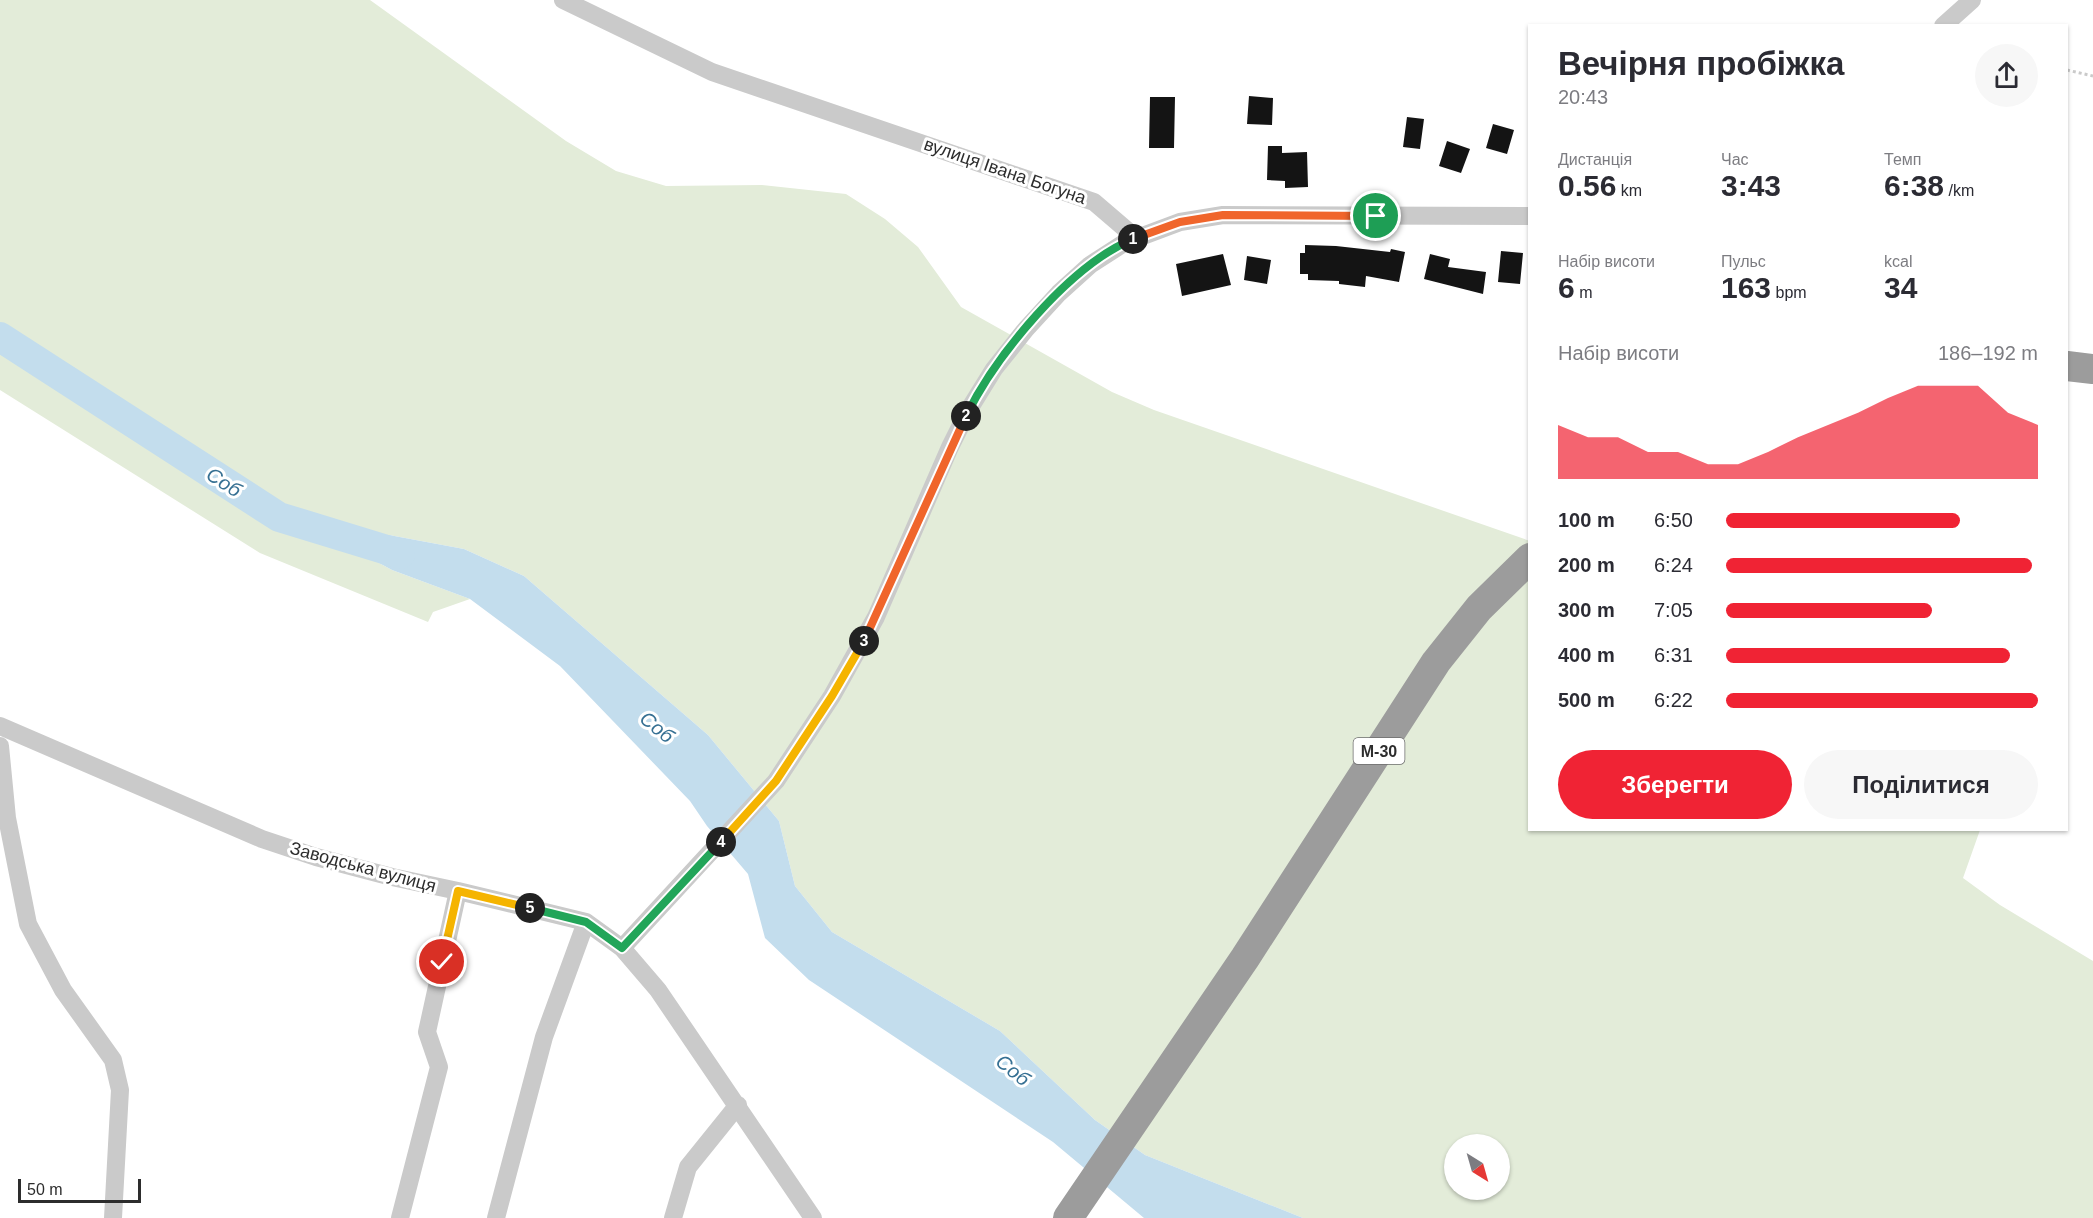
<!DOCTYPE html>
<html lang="uk">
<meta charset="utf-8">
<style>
body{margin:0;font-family:Arial,sans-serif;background:#f7f7f7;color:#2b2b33;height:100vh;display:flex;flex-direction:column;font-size:22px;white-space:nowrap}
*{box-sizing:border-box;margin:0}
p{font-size:20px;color:#7c7c81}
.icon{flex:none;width:33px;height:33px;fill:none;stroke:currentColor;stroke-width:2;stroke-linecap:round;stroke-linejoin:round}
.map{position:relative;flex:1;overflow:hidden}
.panel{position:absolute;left:1528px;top:24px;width:540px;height:807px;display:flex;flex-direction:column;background:#fff;border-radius:0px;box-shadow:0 2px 4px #0004}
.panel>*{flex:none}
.needle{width:39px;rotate:143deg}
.controls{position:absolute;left:1444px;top:1134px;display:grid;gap:12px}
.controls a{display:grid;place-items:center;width:66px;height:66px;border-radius:50%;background:#fff;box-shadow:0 2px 4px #0004;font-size:30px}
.scale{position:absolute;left:18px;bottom:15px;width:123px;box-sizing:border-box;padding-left:6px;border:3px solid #2d2d2d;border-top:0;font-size:16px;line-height:21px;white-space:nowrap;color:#2d2d2d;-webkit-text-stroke:4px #fff;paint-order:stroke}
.pin{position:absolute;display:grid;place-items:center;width:51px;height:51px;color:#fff;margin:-26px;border:3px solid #fff;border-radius:50%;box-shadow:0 2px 6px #0007}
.km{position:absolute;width:30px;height:30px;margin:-15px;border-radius:50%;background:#222;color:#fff;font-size:16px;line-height:30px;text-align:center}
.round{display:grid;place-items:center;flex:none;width:63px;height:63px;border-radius:32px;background:#f7f7f7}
.overview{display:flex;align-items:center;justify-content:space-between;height:102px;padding:0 30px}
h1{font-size:33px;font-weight:700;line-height:45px}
.metrics{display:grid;grid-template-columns:repeat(3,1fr);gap:9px;height:102px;padding:6px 30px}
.metrics div{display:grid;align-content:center}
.metrics b{font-size:30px;font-weight:700}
.metrics small{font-size:16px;font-weight:400}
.metrics p{font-size:16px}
.chart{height:168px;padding:12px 30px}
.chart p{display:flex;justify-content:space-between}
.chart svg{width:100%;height:108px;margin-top:6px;fill:#f02334;opacity:.7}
.button{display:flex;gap:12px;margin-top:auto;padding:12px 30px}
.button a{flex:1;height:69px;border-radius:36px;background:#f02334;color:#fff;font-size:24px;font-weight:700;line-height:69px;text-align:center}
.button a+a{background:#f7f7f7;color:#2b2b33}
ul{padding:0 30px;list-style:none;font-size:20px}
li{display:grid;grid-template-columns:96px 72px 1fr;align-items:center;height:45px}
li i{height:15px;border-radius:8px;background:#f02334}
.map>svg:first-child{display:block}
.green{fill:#e3ecd9;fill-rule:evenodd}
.water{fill:#c3dded}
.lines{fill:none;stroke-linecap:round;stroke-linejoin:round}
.river{stroke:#c3dded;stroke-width:30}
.building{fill:#141414}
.path{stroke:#cacaca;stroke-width:3;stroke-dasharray:3 3;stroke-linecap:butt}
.minor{stroke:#cacaca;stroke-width:18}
.trunk{stroke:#9c9c9c;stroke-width:30}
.split-1-casing{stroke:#fff;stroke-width:12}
.split-2-casing{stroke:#fff;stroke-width:12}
.split-3-casing{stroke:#fff;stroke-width:12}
.split-4-casing{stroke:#fff;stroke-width:12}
.split-5-casing{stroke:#fff;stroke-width:12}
.split-6-casing{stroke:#fff;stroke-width:12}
.split-1{stroke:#f0652b;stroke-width:8}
.split-2{stroke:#22a559;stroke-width:8}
.split-3{stroke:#f0652b;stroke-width:8}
.split-4{stroke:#f5b400;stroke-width:8}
.split-5{stroke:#22a559;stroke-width:8}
.split-6{stroke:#f5b400;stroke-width:8}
.labels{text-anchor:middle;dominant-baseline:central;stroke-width:6;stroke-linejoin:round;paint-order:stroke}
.shield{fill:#fff;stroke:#6c6c6c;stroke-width:1.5}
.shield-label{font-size:16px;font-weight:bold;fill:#2d2d2d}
.street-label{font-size:18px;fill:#2d2d2d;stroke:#fff}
.water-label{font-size:20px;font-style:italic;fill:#367093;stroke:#fff}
</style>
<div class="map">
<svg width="2093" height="1218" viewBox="0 0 2093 1218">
<rect width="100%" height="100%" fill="#fff"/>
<path class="green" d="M 0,0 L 370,0 L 566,141 L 616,171 L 666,186 L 762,185 L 846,194 L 885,219 L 918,247 L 961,307 L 1112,392 L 1154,410 L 1530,541 L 1530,830 L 1980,830 L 1963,878 L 2000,905 L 2093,961 L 2093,1218 L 1303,1218 L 1145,1155 L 1095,1120 L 1000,1031 L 832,932 L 795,886 L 779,821 L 708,735 L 524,576 L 464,549 L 389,535 L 363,543 L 379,563 L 392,570 L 470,599 L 433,612 L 428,622 L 260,553 L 0,390 ZM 1455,1144 L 1500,1144 L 1500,1190 L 1455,1190 Z"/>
<path class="water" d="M 389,535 L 464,549 L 524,576 L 708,735 L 779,821 L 795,886 L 832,932 L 1000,1031 L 1095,1120 L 1145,1155 L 1303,1218 L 1144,1218 L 1053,1142 L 809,980 L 765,938 L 748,874 L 707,826 L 690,801 L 560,666 L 470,599 L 392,570 L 379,563 L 362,543 L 374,537 Z"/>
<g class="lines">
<path class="river" d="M 0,337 L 279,517 L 400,554"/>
</g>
<path class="building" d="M 1249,96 L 1273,98 L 1272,125 L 1247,124 Z
M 1150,97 L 1175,97 L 1174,148 L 1149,148 Z
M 1407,117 L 1424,119 L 1420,149 L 1403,147 Z
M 1493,124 L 1514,130 L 1507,154 L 1486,148 Z
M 1447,141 L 1470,149 L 1461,173 L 1439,166 Z
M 1268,146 L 1282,146 L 1282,153 L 1307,152 L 1308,187 L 1285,188 L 1285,181 L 1267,180 Z
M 1305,245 L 1336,246 L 1390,252 L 1391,249 L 1405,252 L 1399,282 L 1366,276 L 1365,287 L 1339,284 L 1339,281 L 1308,280 L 1308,274 L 1300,274 L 1300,253 L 1305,253 Z
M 1501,251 L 1523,253 L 1520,284 L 1498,282 Z
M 1223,254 L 1231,285 L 1182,296 L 1176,264 Z
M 1430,254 L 1450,259 L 1448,267 L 1486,272 L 1483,294 L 1424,279 Z
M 1247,256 L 1271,260 L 1267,284 L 1244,280 Z"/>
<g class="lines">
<path class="path" d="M 2067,70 L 2093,76"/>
<path class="minor" d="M 563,0 L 712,72 L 1094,202 L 1136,238
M 1943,26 L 1972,0
M 0,726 L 262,839 L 316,857 L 392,877 L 458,891 L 586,922 L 622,948 L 658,990 L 813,1218
M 0,746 L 7,818 L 28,924 L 63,990 L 113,1060 L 120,1090 L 113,1218
M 622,948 L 776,781 L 832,696 L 876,617 L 950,447 L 968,411 L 994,369 L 1026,329 L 1059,293 L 1090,265 L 1124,243 L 1180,222 L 1223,215 L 1530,216
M 400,1218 L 439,1067 L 427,1032 L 458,891
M 496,1218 L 544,1037 L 586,922
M 673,1218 L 688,1167 L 738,1105"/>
<path class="trunk" d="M 2067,366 L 2093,369
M 1068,1218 L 1245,958 L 1436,662 L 1479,608 L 1530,558"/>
</g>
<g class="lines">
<g class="split-1-casing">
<path id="split-1" d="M 1133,239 L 1180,222 L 1223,215 L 1376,216"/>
</g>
<g class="split-2-casing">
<path id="split-2" d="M 966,416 C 996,355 1069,266 1133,239"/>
</g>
<g class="split-3-casing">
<path id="split-3" d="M 864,641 L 966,416"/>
</g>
<g class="split-4-casing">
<path id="split-4" d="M 721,842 L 776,781 L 832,696 L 864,641"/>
</g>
<g class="split-5-casing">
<path id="split-5" d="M 530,908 L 586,922 L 622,948 L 721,842"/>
</g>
<g class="split-6-casing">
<path id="split-6" d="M 442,962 L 458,891 L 530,908"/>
</g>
<use href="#split-1" class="split-1"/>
<use href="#split-2" class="split-2"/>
<use href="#split-3" class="split-3"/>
<use href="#split-4" class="split-4"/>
<use href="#split-5" class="split-5"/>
<use href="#split-6" class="split-6"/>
</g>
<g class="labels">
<rect class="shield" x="1353.5" y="738" width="51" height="26" rx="4.5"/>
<g class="shield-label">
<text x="1379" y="751">М-30</text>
</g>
<g class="street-label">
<text transform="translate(1005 171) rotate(19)">вулиця Івана Богуна</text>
<text transform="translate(363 867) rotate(15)">Заводська вулиця</text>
</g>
<g class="water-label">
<text transform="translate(224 482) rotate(33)">Соб</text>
<text transform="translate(657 727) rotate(39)">Соб</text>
<text transform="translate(1013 1070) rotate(39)">Соб</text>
</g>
</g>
</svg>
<div class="controls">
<a><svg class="needle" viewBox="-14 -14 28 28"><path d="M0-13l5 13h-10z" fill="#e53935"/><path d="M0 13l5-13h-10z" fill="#7c7c81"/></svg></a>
</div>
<div class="scale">50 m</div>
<div class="pin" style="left:1376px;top:216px;background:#1e9e55"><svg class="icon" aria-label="arrive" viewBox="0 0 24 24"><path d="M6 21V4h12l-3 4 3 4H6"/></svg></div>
<div class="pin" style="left:442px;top:962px;background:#d93025"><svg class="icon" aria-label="check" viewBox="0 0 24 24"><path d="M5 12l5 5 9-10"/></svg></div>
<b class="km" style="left:1133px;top:239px">1</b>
<b class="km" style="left:966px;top:416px">2</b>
<b class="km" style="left:864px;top:641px">3</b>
<b class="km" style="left:721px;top:842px">4</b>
<b class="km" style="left:530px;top:908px">5</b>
<section class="panel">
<div class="overview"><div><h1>Вечірня пробіжка</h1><p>20:43</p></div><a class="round"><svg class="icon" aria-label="share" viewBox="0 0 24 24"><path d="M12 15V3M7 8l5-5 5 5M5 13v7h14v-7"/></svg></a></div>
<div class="metrics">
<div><p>Дистанція</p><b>0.56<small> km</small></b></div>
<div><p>Час</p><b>3:43</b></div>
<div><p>Темп</p><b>6:38<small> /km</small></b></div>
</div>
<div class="metrics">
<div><p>Набір висоти</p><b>6<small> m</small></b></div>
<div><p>Пульс</p><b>163<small> bpm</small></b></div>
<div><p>kcal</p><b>34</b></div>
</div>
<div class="chart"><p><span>Набір висоти</span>186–192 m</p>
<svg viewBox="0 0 160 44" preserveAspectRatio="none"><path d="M0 44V22L10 27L20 27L30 33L40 33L50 38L60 38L70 33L80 27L90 22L100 17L110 11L120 6L130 6L140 6L150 17L160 22V44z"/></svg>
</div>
<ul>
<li><b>100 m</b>6:50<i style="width:75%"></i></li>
<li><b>200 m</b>6:24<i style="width:98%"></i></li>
<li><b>300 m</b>7:05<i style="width:66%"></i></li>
<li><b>400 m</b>6:31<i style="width:91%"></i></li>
<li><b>500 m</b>6:22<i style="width:100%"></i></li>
</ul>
<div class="button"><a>Зберегти</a><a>Поділитися</a></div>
</section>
</div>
